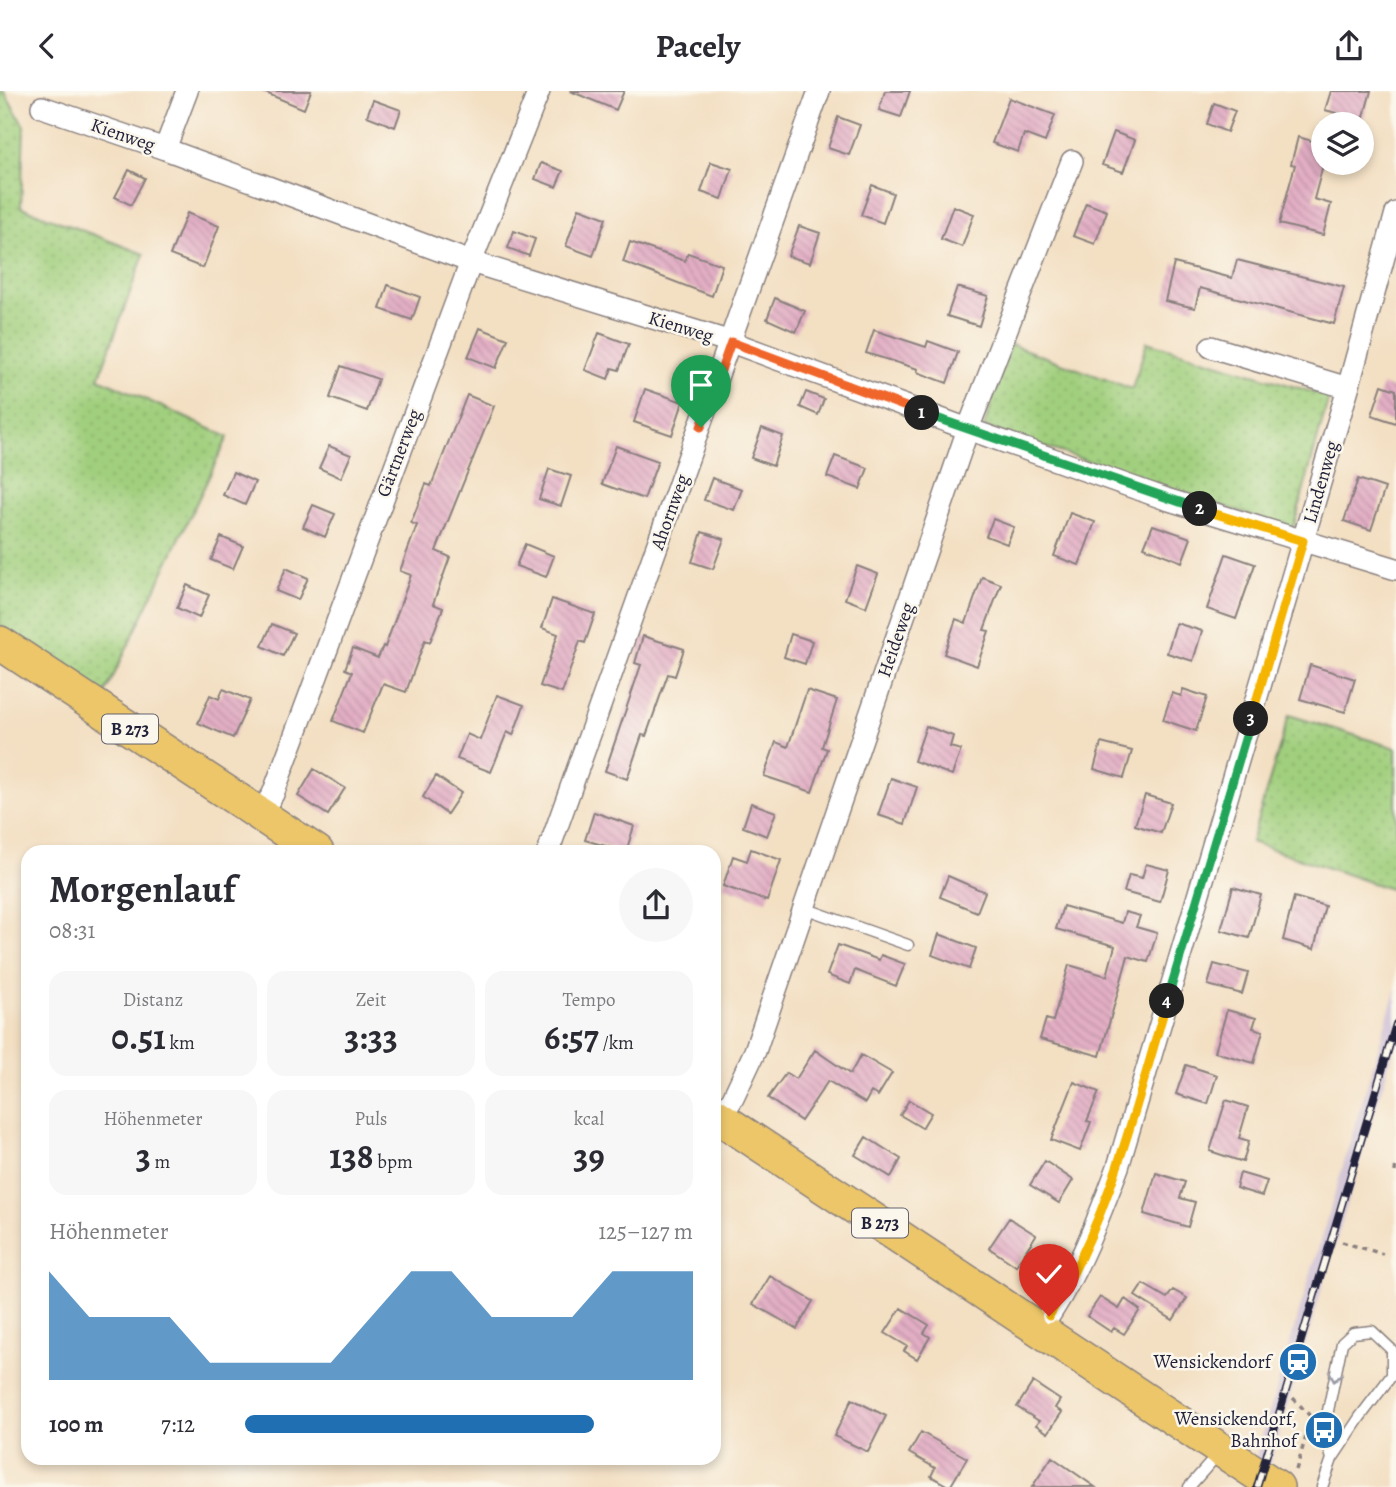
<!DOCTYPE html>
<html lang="de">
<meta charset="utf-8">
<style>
body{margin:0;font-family:Alegreya,serif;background:#f7f7f7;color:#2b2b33;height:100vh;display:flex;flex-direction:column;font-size:26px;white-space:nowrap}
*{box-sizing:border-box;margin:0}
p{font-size:23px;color:#7c7c81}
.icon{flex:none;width:38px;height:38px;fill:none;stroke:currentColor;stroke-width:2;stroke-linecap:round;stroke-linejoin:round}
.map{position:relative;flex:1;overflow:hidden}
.drawer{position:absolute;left:21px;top:754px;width:700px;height:620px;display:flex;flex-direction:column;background:#fff;border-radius:21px;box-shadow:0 4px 10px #0003}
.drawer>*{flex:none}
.buttons{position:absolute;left:1311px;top:21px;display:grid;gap:14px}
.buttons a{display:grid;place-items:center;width:63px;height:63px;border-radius:50%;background:#fff;box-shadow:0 4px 10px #0003;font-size:35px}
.pin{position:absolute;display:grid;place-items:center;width:60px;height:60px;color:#fff;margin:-72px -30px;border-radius:50% 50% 50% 0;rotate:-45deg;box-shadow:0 0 7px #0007}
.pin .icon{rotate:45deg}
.km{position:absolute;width:35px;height:35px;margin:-18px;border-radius:50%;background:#222;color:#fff;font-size:19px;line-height:35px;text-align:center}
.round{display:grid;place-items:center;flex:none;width:74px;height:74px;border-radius:37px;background:#f7f7f7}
.summary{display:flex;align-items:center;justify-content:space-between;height:119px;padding:0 28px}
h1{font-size:38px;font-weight:700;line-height:52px}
.metrics{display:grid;grid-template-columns:repeat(3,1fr);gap:10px;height:119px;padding:7px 28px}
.metrics div{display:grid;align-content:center;border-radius:18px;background:#f7f7f7;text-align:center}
.metrics b{font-size:35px;font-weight:700}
.metrics small{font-size:19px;font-weight:400}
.metrics p{font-size:19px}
.chart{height:196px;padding:14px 28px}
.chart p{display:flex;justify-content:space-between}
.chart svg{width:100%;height:126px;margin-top:7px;fill:#1f6fb2;opacity:.7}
ul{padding:0 28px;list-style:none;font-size:23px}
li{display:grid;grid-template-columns:112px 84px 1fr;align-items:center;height:52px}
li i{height:18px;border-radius:9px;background:#1f6fb2}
header{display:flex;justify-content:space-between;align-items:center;height:91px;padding:0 28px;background:#fff;font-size:32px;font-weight:700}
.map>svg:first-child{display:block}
.railway{fill:#ccbed4}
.grass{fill:url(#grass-dots);stroke:#61785c;stroke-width:2}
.building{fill:url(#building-back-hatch)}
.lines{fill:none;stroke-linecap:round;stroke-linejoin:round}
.lane-casing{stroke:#8a807e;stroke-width:13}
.street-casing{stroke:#8a807e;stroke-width:24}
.primary-casing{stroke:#8a807e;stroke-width:36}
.path{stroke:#8a807e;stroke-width:3.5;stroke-dasharray:5 5;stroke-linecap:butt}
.lane{stroke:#fff;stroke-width:10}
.street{stroke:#fff;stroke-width:21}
.primary{stroke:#ecc669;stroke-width:33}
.rail-casing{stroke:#22223b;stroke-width:8}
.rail{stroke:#fbf7ec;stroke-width:5;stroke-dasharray:16;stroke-linecap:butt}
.oneway{stroke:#9c9ca7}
.split-1-casing{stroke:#fff;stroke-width:14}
.split-2-casing{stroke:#fff;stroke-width:14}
.split-3-casing{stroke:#fff;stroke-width:14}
.split-4-casing{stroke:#fff;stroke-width:14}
.split-5-casing{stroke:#fff;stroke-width:14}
.split-1{stroke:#f0652b;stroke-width:9}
.split-2{stroke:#22a559;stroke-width:9}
.split-3{stroke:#f5b400;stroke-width:9}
.split-4{stroke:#22a559;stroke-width:9}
.split-5{stroke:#f5b400;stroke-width:9}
.labels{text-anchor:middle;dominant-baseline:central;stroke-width:5;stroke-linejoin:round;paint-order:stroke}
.shield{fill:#fbf7ec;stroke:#636270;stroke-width:2}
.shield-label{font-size:18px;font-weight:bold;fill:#22223b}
.street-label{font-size:19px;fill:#22223b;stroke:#fbf7ec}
.poi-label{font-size:19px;fill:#22223b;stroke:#fbf7ec;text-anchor:end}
</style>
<header><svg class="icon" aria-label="back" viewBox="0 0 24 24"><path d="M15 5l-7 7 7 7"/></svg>Pacely<svg class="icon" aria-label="share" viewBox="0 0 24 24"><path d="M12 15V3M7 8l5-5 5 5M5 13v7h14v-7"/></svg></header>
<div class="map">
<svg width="1396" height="1396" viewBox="0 0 1396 1396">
<defs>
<pattern id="grass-dots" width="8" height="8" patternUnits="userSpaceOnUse" patternTransform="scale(1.75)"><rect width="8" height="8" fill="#a0cf7d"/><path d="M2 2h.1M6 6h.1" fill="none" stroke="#8ab16d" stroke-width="1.8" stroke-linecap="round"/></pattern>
<pattern id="building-back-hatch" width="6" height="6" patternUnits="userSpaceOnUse" patternTransform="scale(1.75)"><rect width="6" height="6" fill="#e2aec4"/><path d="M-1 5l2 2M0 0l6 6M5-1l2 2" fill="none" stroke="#c295a9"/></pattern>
</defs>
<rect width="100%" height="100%" fill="#fbf7ec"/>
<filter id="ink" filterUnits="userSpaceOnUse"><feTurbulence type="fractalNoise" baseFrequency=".0143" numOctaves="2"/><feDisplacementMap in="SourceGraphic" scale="14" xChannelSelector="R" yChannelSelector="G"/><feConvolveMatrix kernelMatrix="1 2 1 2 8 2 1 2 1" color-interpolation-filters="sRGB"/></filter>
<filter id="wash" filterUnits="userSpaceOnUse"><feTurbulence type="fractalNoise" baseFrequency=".00686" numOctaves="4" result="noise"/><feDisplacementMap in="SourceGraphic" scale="28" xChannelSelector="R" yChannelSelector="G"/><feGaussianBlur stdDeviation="1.57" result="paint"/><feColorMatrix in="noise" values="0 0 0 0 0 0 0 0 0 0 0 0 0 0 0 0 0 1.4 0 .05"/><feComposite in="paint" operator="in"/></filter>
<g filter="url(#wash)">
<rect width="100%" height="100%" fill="#f3dfc2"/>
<path class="railway" d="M 1396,897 L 1396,950 L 1263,1396 L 1247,1396 Z"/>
<path class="grass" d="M 0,0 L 4,0 L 24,35 L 21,116 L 144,163 L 99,287 L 228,346 L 103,607 L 0,539 Z
M 1147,251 L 1329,306 L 1293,438 L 984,336 L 1010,253 L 1132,298 Z
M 1289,624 L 1396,657 L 1396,800 L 1251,751 Z"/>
<g id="blocks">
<path class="building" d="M 261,0 L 311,0 L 304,18 Z
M 570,0 L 624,0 L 616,19 Z
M 885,0 L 910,0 L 901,26 L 879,19 Z
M 1331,0 L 1371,0 L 1363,29 L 1325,19 Z
M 1009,7 L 1055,24 L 1045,51 L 1024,43 L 1018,61 L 992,52 Z
M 373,9 L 401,19 L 395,36 L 367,25 Z
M 1214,12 L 1235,20 L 1227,41 L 1207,33 Z
M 838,26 L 860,34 L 849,64 L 828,57 Z
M 1114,41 L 1135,49 L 1123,81 L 1102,74 Z
M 1298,46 L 1323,53 L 1323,74 L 1314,108 L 1331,113 L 1323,144 L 1279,133 L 1295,74 L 1291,73 Z
M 711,71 L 732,78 L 722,108 L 701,101 Z
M 541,72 L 563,80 L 556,96 L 535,88 Z
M 129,79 L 145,87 L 131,114 L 115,106 Z
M 872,94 L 893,102 L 883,132 L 861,124 Z
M 1086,112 L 1107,120 L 1095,153 L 1073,145 Z
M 953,115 L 974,123 L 962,156 L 941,148 Z
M 579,117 L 606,127 L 593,165 L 566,155 Z
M 187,122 L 219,135 L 203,177 L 170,164 Z
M 799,135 L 820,142 L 810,172 L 788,165 Z
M 514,140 L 535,148 L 529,165 L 508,157 Z
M 630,151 L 685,170 L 688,162 L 722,174 L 712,205 L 623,171 Z
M 1237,169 L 1344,196 L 1334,233 L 1200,197 L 1195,217 L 1165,210 L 1174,172 L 1232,187 Z
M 388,194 L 420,206 L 412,229 L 380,218 Z
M 957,196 L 988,205 L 979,235 L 947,225 Z
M 775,207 L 805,220 L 796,241 L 767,228 Z
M 480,237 L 508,248 L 496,277 L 468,266 Z
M 874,239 L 926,256 L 928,250 L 958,261 L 947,292 L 917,281 L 918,278 L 866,262 Z
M 599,242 L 629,253 L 619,279 L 612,277 L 608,288 L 585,279 Z
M 341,275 L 378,288 L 367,320 L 330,307 Z
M 1382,294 L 1396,299 L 1396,332 L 1372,324 Z
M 645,298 L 683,311 L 672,344 L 634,331 Z
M 806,301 L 824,308 L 818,324 L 800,316 Z
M 467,304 L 494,315 L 436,460 L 450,466 L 433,513 L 443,517 L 430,551 L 425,549 L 406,601 L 383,593 L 363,642 L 333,630 L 352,581 L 345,578 L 353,557 L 378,567 L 383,555 L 385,556 L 411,484 L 400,480 L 417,434 L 411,432 L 426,393 L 431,395 Z
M 762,337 L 783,345 L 773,375 L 751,367 Z
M 329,355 L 351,364 L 341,387 L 319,377 Z
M 616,355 L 658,370 L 644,408 L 602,393 Z
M 835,365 L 868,377 L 860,398 L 827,386 Z
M 549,378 L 571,385 L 561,415 L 539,408 Z
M 233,381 L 255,391 L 245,414 L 223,404 Z
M 712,387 L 742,398 L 734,419 L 704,409 Z
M 1358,388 L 1385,397 L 1371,439 L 1344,430 Z
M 313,414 L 335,423 L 325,446 L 303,436 Z
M 1070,422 L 1095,431 L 1079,474 L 1054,465 Z
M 993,428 L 1014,436 L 1007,453 L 986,445 Z
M 1153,434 L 1191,447 L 1182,471 L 1144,456 Z
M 702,441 L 724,448 L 713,478 L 692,471 Z
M 221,446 L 243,455 L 233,478 L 211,469 Z
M 525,453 L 554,465 L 546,486 L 516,475 Z
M 1226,463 L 1255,473 L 1236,528 L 1207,518 Z
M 857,475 L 878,483 L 866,516 L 845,508 Z
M 286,477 L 308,487 L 298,509 L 276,500 Z
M 982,486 L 1001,493 L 984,539 L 989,540 L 977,575 L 944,563 L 956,528 L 966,532 Z
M 187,494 L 209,504 L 199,527 L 177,517 Z
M 552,508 L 595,523 L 585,552 L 580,550 L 562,602 L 540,595 L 558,543 L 542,537 Z
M 1176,532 L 1202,540 L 1193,570 L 1167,562 Z
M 272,533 L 294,542 L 283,565 L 262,555 Z
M 791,543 L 812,550 L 805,573 L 784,566 Z
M 643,545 L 684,558 L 675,585 L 668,583 L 646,645 L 642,644 L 627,688 L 605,680 L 641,574 L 635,572 Z
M 1310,574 L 1355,588 L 1345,621 L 1300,608 Z
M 223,598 L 250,609 L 233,647 L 198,632 L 210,604 L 219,608 Z
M 1183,598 L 1207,606 L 1196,640 L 1163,629 L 1172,602 L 1181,605 Z
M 807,599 L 837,609 L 822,656 L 827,658 L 812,701 L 764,685 L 776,651 L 788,656 Z
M 497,604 L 524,614 L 513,644 L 507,641 L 491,681 L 457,668 L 467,643 L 480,649 Z
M 926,635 L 953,645 L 950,656 L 961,659 L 952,684 L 914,670 Z
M 1101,652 L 1132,660 L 1124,687 L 1094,678 Z
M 314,678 L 345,697 L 328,724 L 298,705 Z
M 436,685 L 461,702 L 447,723 L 423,706 Z
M 891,687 L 917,696 L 905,733 L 878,724 Z
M 1145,704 L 1171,712 L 1161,742 L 1135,734 Z
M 751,712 L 776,721 L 767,745 L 743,736 Z
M 594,721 L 634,735 L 626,761 L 585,749 Z
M 751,758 L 781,769 L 767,810 L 723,795 L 733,765 L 747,770 Z
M 1146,773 L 1169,779 L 1160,811 L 1124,801 L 1129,784 L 1142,787 Z
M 948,785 L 985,801 L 977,821 L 940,806 Z
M 1233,796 L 1261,804 L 1249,847 L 1221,839 Z
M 1294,806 L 1325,815 L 1314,858 L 1283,849 Z
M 1063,815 L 1122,832 L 1125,821 L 1140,825 L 1136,836 L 1157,842 L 1148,871 L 1128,865 L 1100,965 L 1040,948 L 1046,928 L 1053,930 L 1069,874 L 1107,885 L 1115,855 L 1056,838 Z
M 939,843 L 976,857 L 969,878 L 932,864 Z
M 838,854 L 879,869 L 881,864 L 905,873 L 896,895 L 855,879 L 850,893 L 827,884 Z
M 1214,873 L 1248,882 L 1242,903 L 1208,894 Z
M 1227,919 L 1256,927 L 1253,937 L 1263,940 L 1254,972 L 1215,961 Z
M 815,959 L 850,983 L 861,964 L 892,982 L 878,1005 L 871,1001 L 865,1012 L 828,990 L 801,1030 L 768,1007 L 786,982 L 796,988 Z
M 1186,974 L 1217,984 L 1208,1013 L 1176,1003 Z
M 1074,991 L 1099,1001 L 1087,1030 L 1091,1031 L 1080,1060 L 1051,1049 Z
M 909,1009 L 931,1022 L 922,1037 L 900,1024 Z
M 1226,1009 L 1248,1016 L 1239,1047 L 1249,1050 L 1243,1071 L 1210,1060 Z
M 866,1046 L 901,1068 L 891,1086 L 855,1064 Z
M 1045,1070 L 1073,1089 L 1059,1112 L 1030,1094 Z
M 1156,1082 L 1185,1091 L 1180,1107 L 1195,1111 L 1188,1136 L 1144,1123 Z
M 1240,1082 L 1267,1090 L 1262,1105 L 1236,1097 Z
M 1009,1127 L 1036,1144 L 1016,1175 L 989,1157 Z
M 770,1185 L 813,1210 L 797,1238 L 753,1213 Z
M 1143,1193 L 1167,1207 L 1173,1199 L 1187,1207 L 1173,1229 L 1135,1205 Z
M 1100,1206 L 1119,1218 L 1125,1208 L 1140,1219 L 1124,1243 L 1114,1237 L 1111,1241 L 1087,1225 Z
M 901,1217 L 929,1234 L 924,1242 L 930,1246 L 917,1268 L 904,1260 L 907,1255 L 885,1242 Z
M 1033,1291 L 1060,1309 L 1055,1317 L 1062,1321 L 1048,1342 L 1036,1334 L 1039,1330 L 1017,1316 Z
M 852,1308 L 886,1325 L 868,1361 L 834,1345 Z
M 921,1341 L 967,1367 L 950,1396 L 931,1385 L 935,1377 L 909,1362 Z
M 1052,1366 L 1095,1396 L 1032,1396 Z"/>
</g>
</g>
<g filter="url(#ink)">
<use href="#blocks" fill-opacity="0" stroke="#8a807e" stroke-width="2"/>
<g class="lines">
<g class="lane-casing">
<path id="lane" d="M 804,817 L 908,854
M 1189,1396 L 1220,1361
M 1322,1396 L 1332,1368 L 1360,1326 L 1392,1284 L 1392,1259 L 1372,1240 L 1353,1242 L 1342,1252 L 1324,1339 L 1332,1368"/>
</g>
<g class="street-casing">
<path id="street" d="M 42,16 L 165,58 L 471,171 L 731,251 L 968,338 L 1166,408 L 1396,478
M 165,58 L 187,0
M 1211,256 L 1348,297
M 260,723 L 273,703 L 471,171 L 539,0
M 548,761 L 819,0
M 720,1027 L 733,1007 L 755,960 L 968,338 L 1072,70
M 1040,1238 C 1075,1190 1097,1131 1118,1076 L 1348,297 L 1396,122"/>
</g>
<g class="primary-casing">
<path id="primary" d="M 0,552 L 317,761
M 714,1023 L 1277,1396"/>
</g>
<path class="path" d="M 1395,1081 L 1396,1072
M 1342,1151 L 1383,1163
M 1293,1307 L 1311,1326
M 1296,1379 L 1308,1339"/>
<use href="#lane" class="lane"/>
<use href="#street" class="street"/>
<use href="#primary" class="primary"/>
<g class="rail-casing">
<path id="rail" d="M 1257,1396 L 1396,933"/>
</g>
<use href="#rail" class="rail"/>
</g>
<defs><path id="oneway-chevron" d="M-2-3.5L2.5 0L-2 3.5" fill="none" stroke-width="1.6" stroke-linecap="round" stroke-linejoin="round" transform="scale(1.75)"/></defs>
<use class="oneway" href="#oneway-chevron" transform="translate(1335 1286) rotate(101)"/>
</g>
<g class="lines" filter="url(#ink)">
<g class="split-1-casing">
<path id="split-1" d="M 701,336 L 731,251 L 922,322"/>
</g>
<g class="split-2-casing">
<path id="split-2" d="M 922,322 L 1200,418"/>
</g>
<g class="split-3-casing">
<path id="split-3" d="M 1200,418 L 1303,450 L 1251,628"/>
</g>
<g class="split-4-casing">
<path id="split-4" d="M 1167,910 L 1251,628"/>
</g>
<g class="split-5-casing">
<path id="split-5" d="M 1049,1225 C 1109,1129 1135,1018 1167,910"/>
</g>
<use href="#split-1" class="split-1"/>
<use href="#split-2" class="split-2"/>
<use href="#split-3" class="split-3"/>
<use href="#split-4" class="split-4"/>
<use href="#split-5" class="split-5"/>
</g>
<defs>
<g id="station-disc" transform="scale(2.0125)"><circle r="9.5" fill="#1f6fb2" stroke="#fbf7ec"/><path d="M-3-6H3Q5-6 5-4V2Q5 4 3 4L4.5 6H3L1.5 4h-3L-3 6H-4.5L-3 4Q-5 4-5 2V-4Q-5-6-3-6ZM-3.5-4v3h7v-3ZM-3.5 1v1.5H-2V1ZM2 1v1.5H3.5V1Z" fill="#fff"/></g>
<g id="bus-disc" transform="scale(2.0125)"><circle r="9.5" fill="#1f6fb2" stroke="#fbf7ec"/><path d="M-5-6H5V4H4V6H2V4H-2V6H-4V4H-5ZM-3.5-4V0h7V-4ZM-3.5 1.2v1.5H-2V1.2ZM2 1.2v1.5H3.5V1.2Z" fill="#fff"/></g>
</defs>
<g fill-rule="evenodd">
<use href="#station-disc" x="1298" y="1271"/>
<use href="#bus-disc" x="1324" y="1339"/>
</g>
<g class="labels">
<g class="shield">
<rect x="102" y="623.5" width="56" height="29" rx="5"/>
<rect x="852" y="1117.5" width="56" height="29" rx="5"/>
</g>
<g class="shield-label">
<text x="130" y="638">B 273</text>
<text x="880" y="1132">B 273</text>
</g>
<g class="street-label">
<text transform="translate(123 44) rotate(19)">Kienweg</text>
<text transform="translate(681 236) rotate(17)">Kienweg</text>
<text transform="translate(399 362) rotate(-69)">Gärtnerweg</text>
<text transform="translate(1321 391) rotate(-74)">Lindenweg</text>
<text transform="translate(670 421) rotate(-70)">Ahornweg</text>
<text transform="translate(896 549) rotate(-71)">Heideweg</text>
</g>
<g class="poi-label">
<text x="1271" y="1271">Wensickendorf</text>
<text x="1297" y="1328">Wensickendorf,<tspan x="1297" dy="22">Bahnhof</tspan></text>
</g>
</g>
</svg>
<div class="buttons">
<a><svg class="icon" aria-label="layers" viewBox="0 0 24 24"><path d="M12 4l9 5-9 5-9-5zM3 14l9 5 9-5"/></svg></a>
</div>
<div class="pin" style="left:701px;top:336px;background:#1e9e55"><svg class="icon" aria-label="arrive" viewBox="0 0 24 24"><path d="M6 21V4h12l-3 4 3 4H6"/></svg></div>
<div class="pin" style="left:1049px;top:1225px;background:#d93025"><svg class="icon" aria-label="check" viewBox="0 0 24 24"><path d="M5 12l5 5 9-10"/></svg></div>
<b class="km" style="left:922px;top:322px">1</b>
<b class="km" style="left:1200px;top:418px">2</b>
<b class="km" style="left:1251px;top:628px">3</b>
<b class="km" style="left:1167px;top:910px">4</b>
<section class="drawer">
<div class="summary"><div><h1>Morgenlauf</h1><p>08:31</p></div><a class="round"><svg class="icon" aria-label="share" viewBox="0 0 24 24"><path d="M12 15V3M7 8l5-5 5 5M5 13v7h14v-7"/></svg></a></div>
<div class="metrics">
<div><p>Distanz</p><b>0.51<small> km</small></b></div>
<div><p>Zeit</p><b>3:33</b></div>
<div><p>Tempo</p><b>6:57<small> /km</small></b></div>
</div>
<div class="metrics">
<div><p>Höhenmeter</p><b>3<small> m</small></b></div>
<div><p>Puls</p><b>138<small> bpm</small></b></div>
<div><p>kcal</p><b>39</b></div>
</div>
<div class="chart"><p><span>Höhenmeter</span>125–127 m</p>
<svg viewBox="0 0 160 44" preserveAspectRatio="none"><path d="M0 44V6L10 22L20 22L30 22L40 38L50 38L60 38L70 38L80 22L90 6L100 6L110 22L120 22L130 22L140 6L150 6L160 6V44z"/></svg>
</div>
<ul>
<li><b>100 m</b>7:12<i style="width:78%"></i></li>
</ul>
</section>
</div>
